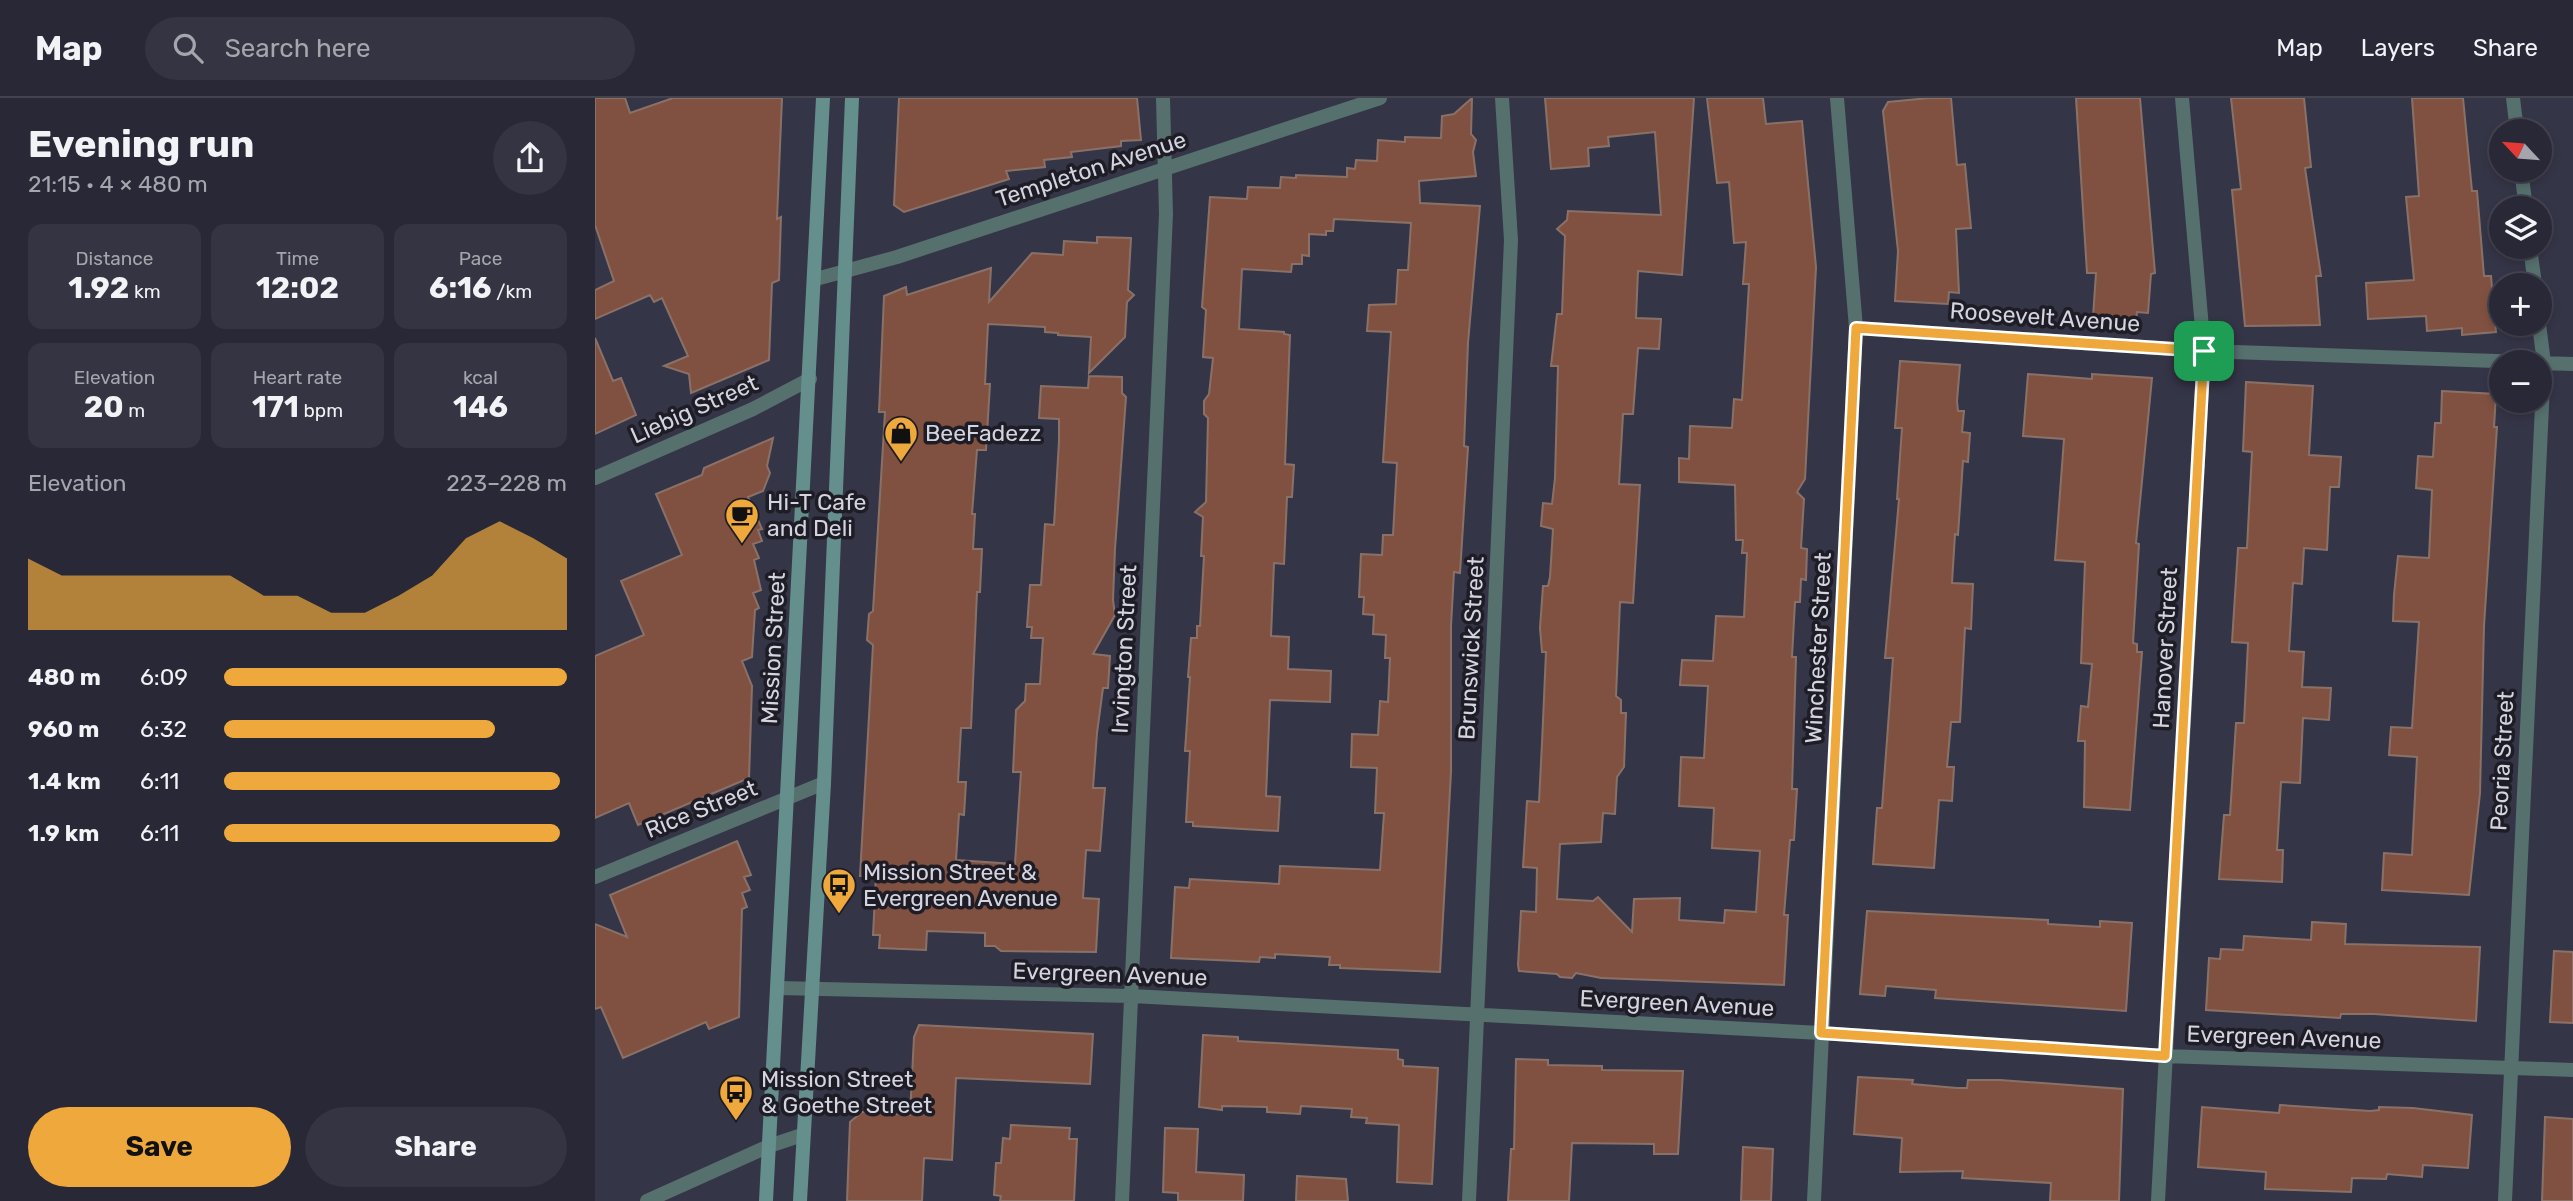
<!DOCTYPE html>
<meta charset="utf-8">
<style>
body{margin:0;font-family:Rubik,sans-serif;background:#343442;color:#f1f3f6;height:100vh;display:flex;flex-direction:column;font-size:26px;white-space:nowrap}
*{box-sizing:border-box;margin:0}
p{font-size:23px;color:#a5a6ad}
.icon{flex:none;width:38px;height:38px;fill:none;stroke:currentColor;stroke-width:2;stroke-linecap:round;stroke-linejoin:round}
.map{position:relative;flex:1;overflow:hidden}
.details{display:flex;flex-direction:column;background:#282836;width:595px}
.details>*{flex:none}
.needle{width:46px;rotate:296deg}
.controls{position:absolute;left:1894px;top:21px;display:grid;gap:14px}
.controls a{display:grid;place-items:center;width:63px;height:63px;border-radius:50%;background:#282836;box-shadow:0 4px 10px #0003,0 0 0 2px #444451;font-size:35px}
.pin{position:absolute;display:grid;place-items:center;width:60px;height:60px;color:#fff;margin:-30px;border-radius:14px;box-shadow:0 4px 10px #0006}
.round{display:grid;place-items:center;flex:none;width:74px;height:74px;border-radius:37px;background:#343442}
.overview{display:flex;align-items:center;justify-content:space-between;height:119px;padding:0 28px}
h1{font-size:38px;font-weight:700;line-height:52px}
.figures{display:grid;grid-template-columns:repeat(3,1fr);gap:10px;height:119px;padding:7px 28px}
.figures div{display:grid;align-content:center;border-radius:14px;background:#343442;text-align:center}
.figures b{font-size:30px;font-weight:700}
.figures small{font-size:19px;font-weight:400}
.figures p{font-size:19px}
.chart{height:196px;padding:14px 28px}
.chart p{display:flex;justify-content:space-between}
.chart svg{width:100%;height:126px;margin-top:7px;fill:#eea83c;opacity:.7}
.cta{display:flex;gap:14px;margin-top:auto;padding:14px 28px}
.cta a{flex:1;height:80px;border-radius:42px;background:#eea83c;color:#111;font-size:28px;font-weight:700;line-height:80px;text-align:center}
.cta a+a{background:#343442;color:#f1f3f6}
ul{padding:0 28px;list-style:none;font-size:23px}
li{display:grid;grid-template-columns:112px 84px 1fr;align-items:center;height:52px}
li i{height:18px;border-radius:9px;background:#eea83c}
header{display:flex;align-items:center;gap:42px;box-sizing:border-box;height:98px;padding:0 35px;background:#282836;border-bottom:2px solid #444451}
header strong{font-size:33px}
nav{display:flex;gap:38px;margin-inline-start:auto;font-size:24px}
.search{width:490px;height:63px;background:#343442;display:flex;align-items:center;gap:18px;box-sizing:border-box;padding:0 24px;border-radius:38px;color:#a5a6ad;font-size:26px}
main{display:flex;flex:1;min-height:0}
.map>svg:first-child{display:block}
.building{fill:#805140;stroke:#8a7168;stroke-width:2}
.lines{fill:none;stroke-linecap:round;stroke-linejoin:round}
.minor{stroke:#56706e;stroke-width:14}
.secondary{stroke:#658f8d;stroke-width:14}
.route-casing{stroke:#fff;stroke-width:14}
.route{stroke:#eea83c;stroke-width:9}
.labels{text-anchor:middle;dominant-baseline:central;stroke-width:7;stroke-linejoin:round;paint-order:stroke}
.street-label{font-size:23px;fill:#d4d4e1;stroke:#1e1d26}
.poi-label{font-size:23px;fill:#d4d4e1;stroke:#1e1d26;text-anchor:start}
</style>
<header>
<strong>Map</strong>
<div class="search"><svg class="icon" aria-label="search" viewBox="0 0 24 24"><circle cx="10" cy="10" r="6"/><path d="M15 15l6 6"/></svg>Search here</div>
<nav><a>Map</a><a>Layers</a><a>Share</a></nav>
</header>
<main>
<section class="details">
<div class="overview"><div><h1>Evening run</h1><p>21:15 · 4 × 480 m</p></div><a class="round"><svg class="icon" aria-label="share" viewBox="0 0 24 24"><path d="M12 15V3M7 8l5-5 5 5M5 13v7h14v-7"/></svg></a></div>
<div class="figures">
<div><p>Distance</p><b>1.92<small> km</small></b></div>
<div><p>Time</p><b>12:02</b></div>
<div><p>Pace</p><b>6:16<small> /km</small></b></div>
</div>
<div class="figures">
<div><p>Elevation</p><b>20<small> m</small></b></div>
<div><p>Heart rate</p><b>171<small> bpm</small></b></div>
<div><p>kcal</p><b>146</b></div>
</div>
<div class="chart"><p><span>Elevation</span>223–228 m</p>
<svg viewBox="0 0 160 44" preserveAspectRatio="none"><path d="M0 44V19L10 25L20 25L30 25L40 25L50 25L60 25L70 32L80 32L90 38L100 38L110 32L120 25L130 12L140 6L150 12L160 19V44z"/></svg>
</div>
<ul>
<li><b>480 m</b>6:09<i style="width:100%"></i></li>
<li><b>960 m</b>6:32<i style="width:79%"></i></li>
<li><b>1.4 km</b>6:11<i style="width:98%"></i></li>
<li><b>1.9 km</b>6:11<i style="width:98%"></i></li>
</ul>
<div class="cta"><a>Save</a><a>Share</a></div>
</section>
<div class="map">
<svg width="1978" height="1103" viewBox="0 0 1978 1103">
<rect width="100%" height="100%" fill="#353548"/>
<path class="building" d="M 0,0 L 30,0 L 35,15 L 78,0 L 187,0 L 182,121 L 186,119 L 184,182 L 177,185 L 174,262 L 96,295 L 94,276 L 69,268 L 93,258 L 67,200 L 59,204 L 55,197 L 0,221 L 0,192 L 19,183 L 0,127 Z
M 304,0 L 542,0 L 546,42 L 526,43 L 526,48 L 476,54 L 477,59 L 449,62 L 450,69 L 411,73 L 414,81 L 309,114 L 299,107 Z
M 877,0 L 876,36 L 881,42 L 878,54 L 881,78 L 824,83 L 825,105 L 885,108 L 873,245 L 869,348 L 873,349 L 865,475 L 859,474 L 856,528 L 856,674 L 845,874 L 745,870 L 745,867 L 734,867 L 735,859 L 680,856 L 680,860 L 665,859 L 664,864 L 576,860 L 580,789 L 594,790 L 595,781 L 684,786 L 685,768 L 785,772 L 789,715 L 780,715 L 782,670 L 756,669 L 757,636 L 783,637 L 785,603 L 793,604 L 795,560 L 790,560 L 791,537 L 778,536 L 779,517 L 768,516 L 769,499 L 764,499 L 766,456 L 787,457 L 788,437 L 798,437 L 802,365 L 788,364 L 796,234 L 772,233 L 774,207 L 801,206 L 803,172 L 813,172 L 816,125 L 739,121 L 738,133 L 731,133 L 731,137 L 714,136 L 714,158 L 707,157 L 707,166 L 697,166 L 696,174 L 647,171 L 644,231 L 689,234 L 689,236 L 695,237 L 690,366 L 699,367 L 697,399 L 692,399 L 689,466 L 679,465 L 676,538 L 694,539 L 693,571 L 736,573 L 735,604 L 675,602 L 671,698 L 685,699 L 683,733 L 598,728 L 598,724 L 591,724 L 595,653 L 590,653 L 595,579 L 593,579 L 596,540 L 602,540 L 602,528 L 605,528 L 609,458 L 606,458 L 608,419 L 600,414 L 611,404 L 613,320 L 609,316 L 609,303 L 614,296 L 618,260 L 608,259 L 611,212 L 607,209 L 615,99 L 652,101 L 653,89 L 685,90 L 686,79 L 701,80 L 701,77 L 752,79 L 752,70 L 760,71 L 761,62 L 782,63 L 783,42 L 810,44 L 810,39 L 846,40 L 847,18 L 859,16 Z
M 950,0 L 1099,0 L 1087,177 L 1043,173 L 1041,220 L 1066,221 L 1064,251 L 1043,250 L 1038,316 L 1028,316 L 1024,386 L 1045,387 L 1038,505 L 1025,504 L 1021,598 L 1026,602 L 1026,615 L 1031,615 L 1029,669 L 1022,679 L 1020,716 L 1008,715 L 1006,744 L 965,746 L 962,801 L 998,803 L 1003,799 L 1037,834 L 1039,801 L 1085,800 L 1084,822 L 1129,825 L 1130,812 L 1161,814 L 1165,753 L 1117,750 L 1119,710 L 1084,708 L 1086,659 L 1109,660 L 1113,588 L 1085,587 L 1087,562 L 1118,563 L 1121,518 L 1149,519 L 1152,455 L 1147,455 L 1148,442 L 1141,442 L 1140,387 L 1084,384 L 1084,360 L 1094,361 L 1095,328 L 1137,330 L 1139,301 L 1147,302 L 1154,186 L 1148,186 L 1151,144 L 1139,145 L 1134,84 L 1122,85 L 1112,0 L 1168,0 L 1171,26 L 1207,23 L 1221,169 L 1210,381 L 1202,394 L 1209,401 L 1206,450 L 1212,451 L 1211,482 L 1206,481 L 1205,504 L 1200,504 L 1197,559 L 1201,559 L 1197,691 L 1202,691 L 1199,742 L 1195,742 L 1189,817 L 1193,817 L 1189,887 L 1006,880 L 981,875 L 977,880 L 965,879 L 962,876 L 924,873 L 923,867 L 926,813 L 941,814 L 942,770 L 928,769 L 932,703 L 944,704 L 947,645 L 951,554 L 947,554 L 945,530 L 948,488 L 953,488 L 955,479 L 958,431 L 946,428 L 948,405 L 957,406 L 960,380 L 963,268 L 956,268 L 962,216 L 967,216 L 970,138 L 962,131 L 972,122 L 973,113 L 1066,117 L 1060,34 L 1013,39 L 1014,48 L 993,50 L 994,68 L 956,71 Z
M 1334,0 L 1356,0 L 1362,67 L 1370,66 L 1376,130 L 1361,131 L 1364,195 L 1354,194 L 1353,206 L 1300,203 L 1303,153 L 1288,13 L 1293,4 Z
M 1481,0 L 1545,0 L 1560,175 L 1556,176 L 1553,215 L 1542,214 L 1541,223 L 1498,219 L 1501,175 L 1492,175 Z
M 1636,0 L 1709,0 L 1716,69 L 1710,70 L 1726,178 L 1721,178 L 1725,227 L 1650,228 L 1637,92 L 1646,91 Z
M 1817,0 L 1868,0 L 1877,93 L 1882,93 L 1889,178 L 1896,178 L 1901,234 L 1867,237 L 1867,230 L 1832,233 L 1831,218 L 1773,221 L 1771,185 L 1819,182 L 1811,99 L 1824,98 Z
M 502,139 L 536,140 L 533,192 L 539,197 L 532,204 L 530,239 L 494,275 L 496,239 L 463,237 L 463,235 L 450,234 L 450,229 L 393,226 L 390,286 L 395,286 L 391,352 L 382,352 L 377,416 L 380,416 L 378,451 L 387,451 L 385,494 L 382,494 L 376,630 L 366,630 L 363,684 L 371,684 L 369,717 L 364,716 L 361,762 L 420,766 L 426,674 L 418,674 L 421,612 L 430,603 L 431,586 L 445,586 L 448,540 L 436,540 L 437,529 L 432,529 L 435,487 L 446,487 L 450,426 L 459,427 L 464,343 L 464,321 L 444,320 L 446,288 L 493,290 L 494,278 L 527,279 L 527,295 L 531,299 L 520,451 L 518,502 L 520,517 L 498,556 L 515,558 L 513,590 L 508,590 L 502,635 L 498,690 L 510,690 L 505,753 L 491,752 L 488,800 L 504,801 L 501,854 L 406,853 L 400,848 L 390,848 L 390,835 L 332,833 L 331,852 L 284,850 L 285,837 L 278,837 L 281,778 L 265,778 L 278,547 L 272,542 L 274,516 L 278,513 L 290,314 L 284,314 L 289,198 L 311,189 L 312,197 L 396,170 L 394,204 L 437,155 L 468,157 L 469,143 L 502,145 Z
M 0,240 L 18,283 L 26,280 L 41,317 L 0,336 Z
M 1305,263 L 1365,267 L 1362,303 L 1363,313 L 1369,313 L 1367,334 L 1375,335 L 1373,364 L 1368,363 L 1363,437 L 1360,436 L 1357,485 L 1378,486 L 1376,531 L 1370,530 L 1365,624 L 1356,624 L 1352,669 L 1359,669 L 1357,703 L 1344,702 L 1339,770 L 1278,766 L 1282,710 L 1287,710 L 1298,560 L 1290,560 L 1304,401 L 1302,401 L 1307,330 L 1300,330 Z
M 1433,276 L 1497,281 L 1497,276 L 1557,280 L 1541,445 L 1544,446 L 1538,545 L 1542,546 L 1542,554 L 1547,554 L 1535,712 L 1489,709 L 1490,643 L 1483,643 L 1486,608 L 1493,609 L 1497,566 L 1486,565 L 1490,464 L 1460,462 L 1469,341 L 1428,338 Z
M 1651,284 L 1718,288 L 1714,357 L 1746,359 L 1744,389 L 1735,389 L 1732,452 L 1709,450 L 1707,486 L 1698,485 L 1694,553 L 1709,554 L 1707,589 L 1736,590 L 1734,622 L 1708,620 L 1705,685 L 1686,684 L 1682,752 L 1688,752 L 1687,784 L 1624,781 L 1629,717 L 1635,717 L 1641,625 L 1649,625 L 1653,545 L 1637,544 L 1643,450 L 1652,450 L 1657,354 L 1648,353 Z
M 1847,293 L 1901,296 L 1899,329 L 1902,329 L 1889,528 L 1885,695 L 1874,797 L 1787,792 L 1789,755 L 1817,757 L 1822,659 L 1794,657 L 1796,629 L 1817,630 L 1824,524 L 1798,523 L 1799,497 L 1803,458 L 1834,460 L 1837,392 L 1821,390 L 1823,358 L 1838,359 L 1840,325 L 1846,325 Z
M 178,340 L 172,368 L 175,375 L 168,393 L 153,399 L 167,431 L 163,432 L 167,443 L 158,446 L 164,460 L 159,462 L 166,492 L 158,495 L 164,510 L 160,512 L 157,559 L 147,563 L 157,588 L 154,680 L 43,727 L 34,705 L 0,720 L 0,558 L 49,537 L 26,483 L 87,457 L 61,396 L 107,377 L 109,370 Z
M 142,743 L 156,777 L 149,779 L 155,792 L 147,795 L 152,809 L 147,811 L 144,919 L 114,931 L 111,924 L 28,960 L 6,909 L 0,911 L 0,826 L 32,839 L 15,797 Z
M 1272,813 L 1453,822 L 1453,826 L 1505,829 L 1505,823 L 1537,825 L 1531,913 L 1340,900 L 1341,892 L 1291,888 L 1290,898 L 1265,896 Z
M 1717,824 L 1751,826 L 1750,846 L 1885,849 L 1881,923 L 1779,916 L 1746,916 L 1745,920 L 1611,912 L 1614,860 L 1625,861 L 1626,851 L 1648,852 L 1649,838 L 1716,842 Z
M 1959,853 L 1978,854 L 1978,925 L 1955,924 Z
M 324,927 L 498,936 L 495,986 L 361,980 L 357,1062 L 329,1060 L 327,1103 L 252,1103 L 255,1024 L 267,1014 L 315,1017 L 319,939 Z
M 608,937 L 643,939 L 643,943 L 803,952 L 803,961 L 808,962 L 808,968 L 843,970 L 837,1086 L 802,1084 L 804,1027 L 771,1025 L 772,1020 L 756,1019 L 757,1011 L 706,1008 L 705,1016 L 672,1014 L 672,1009 L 627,1008 L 627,1012 L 604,1009 Z
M 921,961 L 953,962 L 953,967 L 1007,968 L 1007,972 L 1088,973 L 1083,1056 L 1059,1056 L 1059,1046 L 977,1045 L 974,1103 L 913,1103 L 916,1051 L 919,1051 Z
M 1263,979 L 1318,982 L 1317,986 L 1362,990 L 1372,990 L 1373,982 L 1405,982 L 1528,991 L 1524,1103 L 1455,1103 L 1456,1085 L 1367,1080 L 1368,1073 L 1305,1074 L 1307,1040 L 1259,1036 Z
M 1685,1007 L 1775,1013 L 1784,1012 L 1784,1009 L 1818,1010 L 1877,1017 L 1873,1070 L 1828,1067 L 1827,1079 L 1792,1076 L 1791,1081 L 1757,1080 L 1756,1094 L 1670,1091 L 1671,1074 L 1603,1069 L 1607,1009 L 1684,1015 Z
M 1950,1019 L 1978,1021 L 1978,1103 L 1947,1103 Z
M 416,1027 L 475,1030 L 474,1041 L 482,1041 L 479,1103 L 405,1103 L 406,1098 L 399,1097 L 401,1065 L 406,1065 L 408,1040 L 415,1041 Z
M 570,1030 L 603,1031 L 601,1074 L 649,1077 L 648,1103 L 583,1103 L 583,1095 L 568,1094 Z
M 1148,1049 L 1178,1051 L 1176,1103 L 1146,1103 Z
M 702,1078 L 751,1081 L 753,1103 L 701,1103 Z"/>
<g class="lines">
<path class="minor" d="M 1918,0 L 1922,33
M 1926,72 L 1931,110
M 1935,149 L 1940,187
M 221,181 L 302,159 L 785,0
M 1261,230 L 1609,253 L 1930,264
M 1944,265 L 1978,266
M 0,380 L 158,311 L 215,281
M 0,779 L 229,685
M 183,890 L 537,898 L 1226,935 L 1570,958 L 1978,972
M 52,1103 L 174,1048 L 207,1037
M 527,1103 L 571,116 L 568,0
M 874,1103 L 916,142 L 907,0
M 1219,1103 L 1261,230 L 1242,0
M 1563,1103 L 1609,253 L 1587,0
M 1910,1103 L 1949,265 L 1944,226"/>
<path class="secondary" d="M 171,1103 L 228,0
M 205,1103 L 229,685 L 257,0"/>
</g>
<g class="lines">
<g class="route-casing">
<path id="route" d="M 1261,230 L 1609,253 L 1570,958 L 1226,935 Z"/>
</g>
<use href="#route" class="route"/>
</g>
<defs>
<g id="shop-pin" transform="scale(1.75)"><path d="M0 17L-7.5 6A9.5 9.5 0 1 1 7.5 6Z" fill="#eea83c" stroke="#1e1d26"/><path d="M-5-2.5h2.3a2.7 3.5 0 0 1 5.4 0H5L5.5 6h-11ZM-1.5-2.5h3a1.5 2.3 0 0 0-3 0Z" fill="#111"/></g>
<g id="cafe-pin" transform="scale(1.75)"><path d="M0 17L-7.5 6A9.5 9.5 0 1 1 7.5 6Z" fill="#eea83c" stroke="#1e1d26"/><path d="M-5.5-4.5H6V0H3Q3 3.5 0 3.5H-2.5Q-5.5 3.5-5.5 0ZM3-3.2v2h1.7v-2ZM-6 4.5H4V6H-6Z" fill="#111"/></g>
<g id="bus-pin" transform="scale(1.75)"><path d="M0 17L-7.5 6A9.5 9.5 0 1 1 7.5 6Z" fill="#eea83c" stroke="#1e1d26"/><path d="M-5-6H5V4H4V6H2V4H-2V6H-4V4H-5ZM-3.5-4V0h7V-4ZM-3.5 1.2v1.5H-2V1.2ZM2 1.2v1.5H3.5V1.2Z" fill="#111"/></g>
</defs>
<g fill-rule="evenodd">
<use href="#shop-pin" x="306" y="335"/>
<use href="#cafe-pin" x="147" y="417"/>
<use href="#bus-pin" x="244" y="787"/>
<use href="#bus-pin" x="141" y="994"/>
</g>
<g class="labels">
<g class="street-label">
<text transform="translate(496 71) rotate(-18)">Templeton Avenue</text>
<text transform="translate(1450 219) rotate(4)">Roosevelt Avenue</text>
<text transform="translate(99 311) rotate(-24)">Liebig Street</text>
<text transform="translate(178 550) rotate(-87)">Mission Street</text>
<text transform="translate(876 550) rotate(-87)">Brunswick Street</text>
<text transform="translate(1223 550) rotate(-87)">Winchester Street</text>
<text transform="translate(1570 550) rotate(-87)">Hanover Street</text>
<text transform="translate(529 551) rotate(-87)">Irvington Street</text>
<text transform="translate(1907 663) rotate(-87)">Peoria Street</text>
<text transform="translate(106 711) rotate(-22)">Rice Street</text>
<text transform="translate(515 876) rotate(2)">Evergreen Avenue</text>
<text transform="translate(1082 905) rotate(3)">Evergreen Avenue</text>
<text transform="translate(1689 939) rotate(2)">Evergreen Avenue</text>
</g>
<g class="poi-label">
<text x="330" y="335">BeeFadezz</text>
<text x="172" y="404">Hi-T Cafe<tspan x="172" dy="26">and Deli</tspan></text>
<text x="268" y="774">Mission Street &amp;<tspan x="268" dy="26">Evergreen Avenue</tspan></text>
<text x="166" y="981">Mission Street<tspan x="166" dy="26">&amp; Goethe Street</tspan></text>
</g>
</g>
</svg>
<div class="controls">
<a><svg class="needle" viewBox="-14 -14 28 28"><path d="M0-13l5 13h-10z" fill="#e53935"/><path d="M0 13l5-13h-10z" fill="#a5a6ad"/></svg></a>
<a><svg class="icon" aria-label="layers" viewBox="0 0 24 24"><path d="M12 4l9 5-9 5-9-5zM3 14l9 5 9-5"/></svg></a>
<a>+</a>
<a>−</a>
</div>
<div class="pin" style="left:1609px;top:253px;background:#1e9e55"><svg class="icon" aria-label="arrive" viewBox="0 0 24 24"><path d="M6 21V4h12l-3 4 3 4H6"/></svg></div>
</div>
</main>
